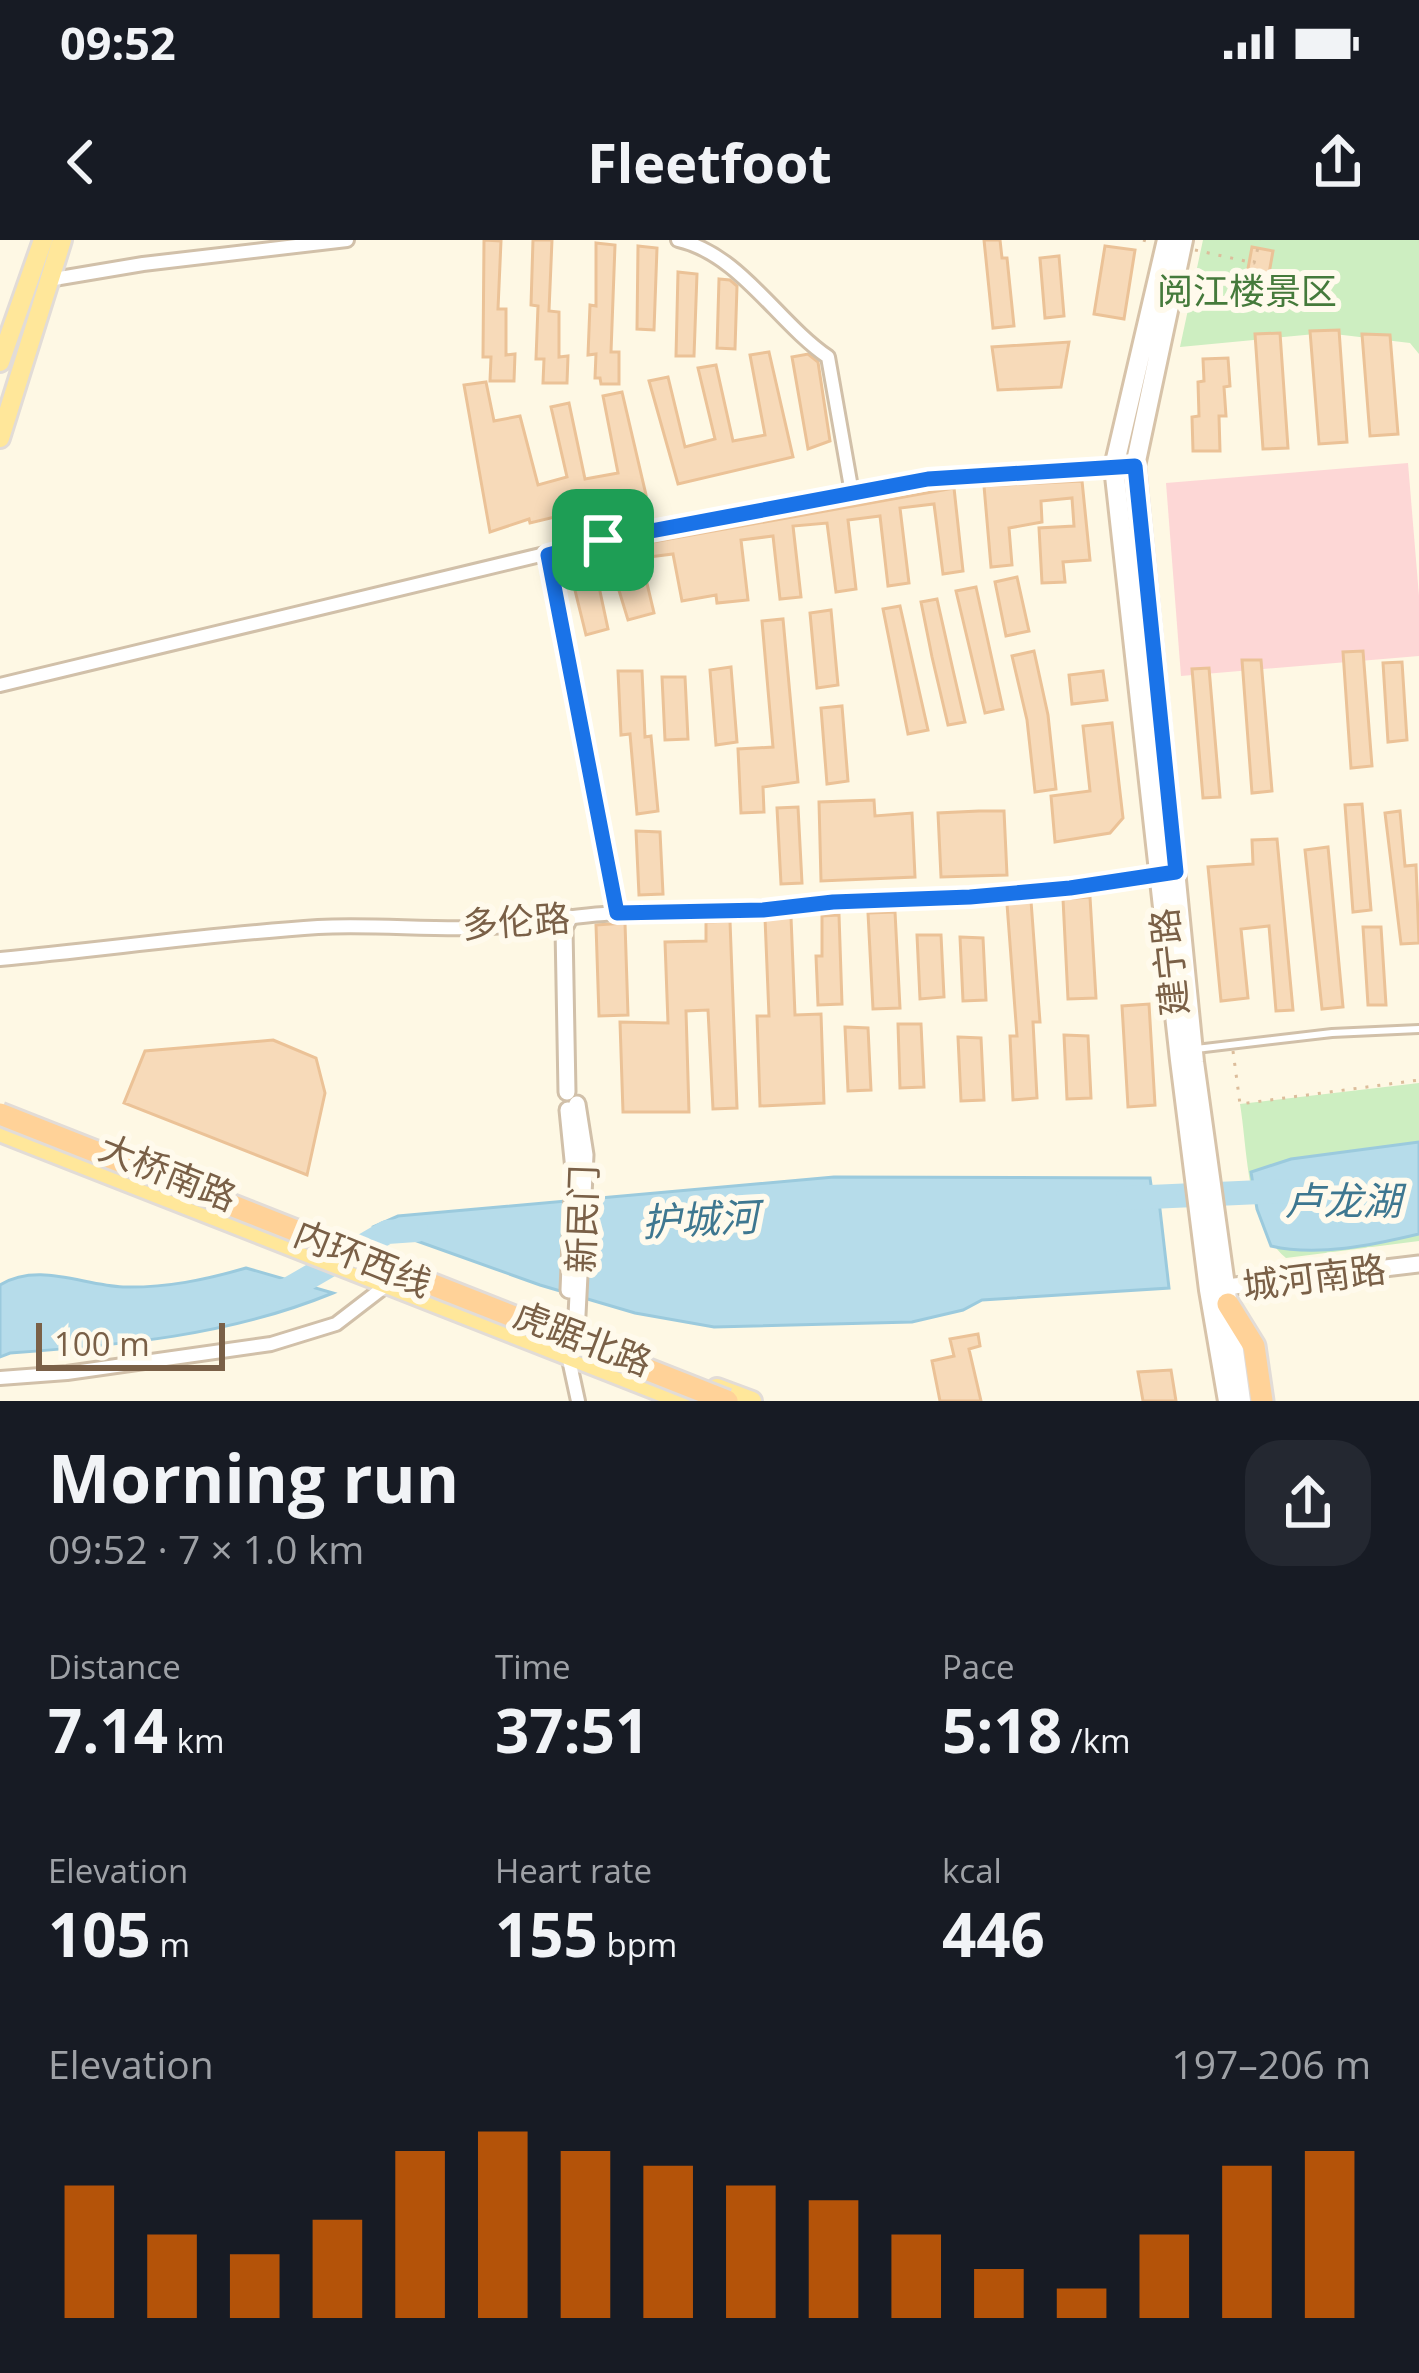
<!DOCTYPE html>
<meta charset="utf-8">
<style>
body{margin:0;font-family:"Open Sans","Noto Sans SC",sans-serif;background:#242831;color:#f1f3f6;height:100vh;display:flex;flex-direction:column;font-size:45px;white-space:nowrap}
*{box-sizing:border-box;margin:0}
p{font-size:39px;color:#9ea1a6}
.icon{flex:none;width:66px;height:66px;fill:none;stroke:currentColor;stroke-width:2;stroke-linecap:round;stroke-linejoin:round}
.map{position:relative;height:1161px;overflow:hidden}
.sheet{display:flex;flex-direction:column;background:#171b24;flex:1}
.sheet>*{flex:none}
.scale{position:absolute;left:36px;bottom:30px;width:189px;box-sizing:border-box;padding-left:12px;border:6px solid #7a6047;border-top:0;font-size:33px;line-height:42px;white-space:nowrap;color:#7a6047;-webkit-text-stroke:9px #fffaec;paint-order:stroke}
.pin{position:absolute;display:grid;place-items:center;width:102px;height:102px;color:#fff;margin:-51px;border-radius:24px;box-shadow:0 6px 18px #0006}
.round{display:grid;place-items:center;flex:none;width:126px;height:126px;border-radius:36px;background:#242831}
.headline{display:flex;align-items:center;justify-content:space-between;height:204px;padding:0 48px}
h1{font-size:66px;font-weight:700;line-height:90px}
.figures{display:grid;grid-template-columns:repeat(3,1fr);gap:18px;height:204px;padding:12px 48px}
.figures div{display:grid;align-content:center}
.figures b{font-size:60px;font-weight:700}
.figures small{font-size:33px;font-weight:400}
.figures p{font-size:33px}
.chart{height:336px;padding:24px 48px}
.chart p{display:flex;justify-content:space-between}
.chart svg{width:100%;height:216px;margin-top:12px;stroke:#b45309;stroke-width:6}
.status{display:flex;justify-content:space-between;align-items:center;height:84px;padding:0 60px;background:#171b24;direction:ltr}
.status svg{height:33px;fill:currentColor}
header{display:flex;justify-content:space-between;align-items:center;height:156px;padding:0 48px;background:#171b24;font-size:54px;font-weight:700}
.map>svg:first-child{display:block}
.medical{fill:#fdd7d6}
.green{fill:#cdeec1}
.water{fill:#b6dcea;stroke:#9bcadd;stroke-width:3}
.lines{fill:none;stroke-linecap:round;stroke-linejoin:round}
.river{stroke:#b6dcea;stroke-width:24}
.building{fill:#f7dab9;stroke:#ebc297;stroke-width:3}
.service-casing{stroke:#d1c0a9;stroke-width:12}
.minor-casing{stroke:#d1c0a9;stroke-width:18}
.tertiary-casing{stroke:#d1c0a9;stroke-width:21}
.secondary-casing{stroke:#d7c3a9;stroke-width:24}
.primary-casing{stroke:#e2dcd7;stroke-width:24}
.trunk-casing{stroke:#e2dcd7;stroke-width:27}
.path{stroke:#dcbd9b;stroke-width:3;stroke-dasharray:3 9;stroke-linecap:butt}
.service{stroke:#fff;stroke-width:6}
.minor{stroke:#fff;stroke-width:12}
.tertiary{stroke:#fff;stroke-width:15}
.secondary{stroke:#fff;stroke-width:18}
.primary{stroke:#ffe79a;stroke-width:18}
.trunk{stroke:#ffd298;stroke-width:21}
.trunk-bridge-casing{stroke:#e2dcd7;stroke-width:27;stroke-linecap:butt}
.trunk-bridge{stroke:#ffd298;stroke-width:21}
.route-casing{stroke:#fff;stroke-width:24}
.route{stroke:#1a73e8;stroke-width:15}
.labels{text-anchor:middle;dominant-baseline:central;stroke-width:12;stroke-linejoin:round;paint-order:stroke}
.park-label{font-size:36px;fill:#457a3b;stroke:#fffaec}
.street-label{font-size:36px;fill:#7a6047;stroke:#fffaec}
.water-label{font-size:39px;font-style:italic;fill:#3e7790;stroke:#fffaec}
</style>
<div class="status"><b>09:52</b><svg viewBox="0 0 49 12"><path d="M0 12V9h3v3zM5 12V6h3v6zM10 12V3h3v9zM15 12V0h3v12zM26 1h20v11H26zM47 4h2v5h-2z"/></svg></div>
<header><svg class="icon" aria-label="back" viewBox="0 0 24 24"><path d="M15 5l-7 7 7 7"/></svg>Fleetfoot<svg class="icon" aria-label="share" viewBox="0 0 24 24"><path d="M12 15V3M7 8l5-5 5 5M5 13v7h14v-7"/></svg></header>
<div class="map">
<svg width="1419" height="1161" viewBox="0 0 1419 1161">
<rect width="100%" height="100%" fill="#fef8e4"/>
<path class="medical" d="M 1408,223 L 1419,356 L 1419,416 L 1181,436 L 1166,243 Z"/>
<path class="green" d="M 1203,0 L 1419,0 L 1419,114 L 1410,103 L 1326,93 L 1180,107 Z
M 1419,843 L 1419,1001 L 1286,1018 C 1246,985 1248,912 1240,864 Z"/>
<path class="water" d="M 1419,902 L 1419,994 C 1373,1005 1317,1017 1271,1006 L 1257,969 L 1251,932 L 1291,919 Z
M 834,937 L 1150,938 L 1152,952 L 1158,952 L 1169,1048 L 982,1060 L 963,1070 L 912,1082 L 714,1087 L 635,1073 L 540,1045 L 375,986 L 398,976 Z
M 246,1028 L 333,1053 C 228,1096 122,1105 10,1113 L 0,1117 L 0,1045 C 38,1022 82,1045 123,1047 C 166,1048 205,1040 246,1028 Z"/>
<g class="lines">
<path class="river" d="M 1128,958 L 1285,951
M 269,1054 L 287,1050 L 387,992 L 416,990"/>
</g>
<path class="building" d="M 484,0 L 501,1 L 498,69 L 506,69 L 506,115 L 515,114 L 514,141 L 490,141 L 491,117 L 483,117 Z
M 533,0 L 552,0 L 549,71 L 559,72 L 559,117 L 568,116 L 567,143 L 543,143 L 544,119 L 536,119 L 538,66 L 531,65 Z
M 984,0 L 1000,0 L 1002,18 L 1007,18 L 1014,86 L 993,88 Z
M 596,3 L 615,5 L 611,112 L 619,112 L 619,144 L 601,144 L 600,138 L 595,138 L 596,114 L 588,115 L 590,65 L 596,66 Z
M 638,6 L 657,8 L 654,90 L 637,89 Z
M 1105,6 L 1135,10 L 1124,79 L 1094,74 Z
M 1252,7 L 1273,11 L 1268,39 L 1247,34 Z
M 1059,16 L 1064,76 L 1045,78 L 1040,18 Z
M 678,32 L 697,34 L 694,116 L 676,116 Z
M 719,39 L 730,40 L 737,46 L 735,109 L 717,108 Z
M 1339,90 L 1347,202 L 1319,204 L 1310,91 Z
M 1280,93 L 1288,208 L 1263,209 L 1255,94 Z
M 1362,94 L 1390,95 L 1398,194 L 1370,196 Z
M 1069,102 L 1061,147 L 998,150 L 992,107 Z
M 769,112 L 793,217 L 678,244 L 649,141 L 668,137 L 685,207 L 715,199 L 698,128 L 716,125 L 733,201 L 765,195 L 750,115 Z
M 808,114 L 818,122 L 830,201 L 808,209 L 792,117 Z
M 1228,118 L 1230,146 L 1224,147 L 1226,176 L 1219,176 L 1220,211 L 1193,211 L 1192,177 L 1199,176 L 1198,142 L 1204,141 L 1203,119 Z
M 486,142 L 494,181 L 520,176 L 538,245 L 567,237 L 551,167 L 569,163 L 585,239 L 618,233 L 603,156 L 622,152 L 646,255 L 530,283 L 529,279 L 490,292 L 464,145 Z
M 1082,241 L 1090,320 L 1063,322 L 1065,342 L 1042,343 L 1039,288 L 1074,286 L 1072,258 L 1041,261 L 1042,282 L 1009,288 L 1012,325 L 991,327 L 984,246 Z
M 954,248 L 963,331 L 943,334 L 934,264 L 900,268 L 909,343 L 888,346 L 880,276 L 848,280 L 856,349 L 836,352 L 827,283 L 793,286 L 801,357 L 780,359 L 773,296 L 741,300 L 748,360 L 717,363 L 716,355 L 682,361 L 673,314 L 641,318 L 654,373 L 628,380 L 610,321 L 608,310 Z
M 595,328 L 608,389 L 586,395 L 571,334 Z
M 1017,337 L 1029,391 L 1006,396 L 995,342 Z
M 976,347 L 1003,469 L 985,473 L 956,351 Z
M 937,359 L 953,430 L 965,482 L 948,485 L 932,417 L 921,362 Z
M 900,366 L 928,490 L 908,494 L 883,369 Z
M 831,370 L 838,445 L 817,448 L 810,373 Z
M 783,379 L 798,542 L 763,547 L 764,572 L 741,573 L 738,509 L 773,507 L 762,381 Z
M 1034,411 L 1048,475 L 1056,549 L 1035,552 L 1027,480 L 1012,416 Z
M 1363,411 L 1372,526 L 1351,528 L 1343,412 Z
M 1242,420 L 1261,420 L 1272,551 L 1252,553 Z
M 1402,422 L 1407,500 L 1388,502 L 1383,423 Z
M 731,427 L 737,502 L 716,505 L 710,430 Z
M 1209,428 L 1220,557 L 1203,558 L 1192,429 Z
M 618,431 L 642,431 L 645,497 L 651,496 L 658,571 L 637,574 L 630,494 L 621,495 Z
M 1103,431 L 1107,460 L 1072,464 L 1069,435 Z
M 662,437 L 685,437 L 688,499 L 665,500 Z
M 842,466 L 848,541 L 827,544 L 821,468 Z
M 1112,483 L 1123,578 L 1110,593 L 1055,602 L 1051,556 L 1090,551 L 1083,486 Z
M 874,560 L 875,576 L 912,573 L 915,637 L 821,641 L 819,562 Z
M 1362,564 L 1371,670 L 1353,672 L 1345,565 Z
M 798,567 L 802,643 L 781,644 L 777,568 Z
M 979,571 L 1004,571 L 1007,635 L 941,637 L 938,573 Z
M 1400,571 L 1405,626 L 1416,625 L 1419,703 L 1401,704 L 1385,573 Z
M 636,591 L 660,592 L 663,654 L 639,655 Z
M 1277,599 L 1293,770 L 1276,771 L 1269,686 L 1241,689 L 1248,758 L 1221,761 L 1208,627 L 1253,624 L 1252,600 Z
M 1328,607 L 1343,767 L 1322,769 L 1305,610 Z
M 1090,657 L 1096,758 L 1068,759 L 1063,659 Z
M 1031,661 L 1040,782 L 1033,782 L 1037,858 L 1013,860 L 1010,796 L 1017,796 L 1007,664 Z
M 895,672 L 900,768 L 873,769 L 868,673 Z
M 839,675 L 842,764 L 818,765 L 816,716 L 822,716 L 822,676 Z
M 791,677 L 795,775 L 821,774 L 824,863 L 760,866 L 757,776 L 769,776 L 765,678 Z
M 730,681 L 737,868 L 713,869 L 708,770 L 686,771 L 689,872 L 623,872 L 620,782 L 668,783 L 665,702 L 706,701 L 706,682 Z
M 625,683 L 628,775 L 599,776 L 596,685 Z
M 1363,687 L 1381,687 L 1386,765 L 1368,765 Z
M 917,695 L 941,695 L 944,757 L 920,759 Z
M 960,697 L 983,698 L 986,760 L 963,761 Z
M 1149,764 L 1155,865 L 1128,867 L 1122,766 Z
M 898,784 L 921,784 L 924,847 L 900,848 Z
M 845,787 L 868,788 L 871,850 L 848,851 Z
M 1064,795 L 1088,796 L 1091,858 L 1067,859 Z
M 958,797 L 981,798 L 984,860 L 961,861 Z
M 273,800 L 316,818 L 325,853 L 307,935 L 124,863 L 145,811 Z
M 978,1094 L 980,1106 L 969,1109 L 981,1161 L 940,1161 L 932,1121 L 954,1116 L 950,1099 Z
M 1171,1130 L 1176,1161 L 1143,1161 L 1138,1132 Z"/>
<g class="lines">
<g class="service-casing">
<path id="service" d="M 1196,809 L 1332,793 L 1419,789"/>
</g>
<g class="minor-casing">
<path id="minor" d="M 678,0 C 740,14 777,82 828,117 L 852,253
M 48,40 L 143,24 L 347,0
M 548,315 L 617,673
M 0,445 L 603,300 L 928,239 L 1122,227
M 0,719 C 106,709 212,694 318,687 C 372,684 427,690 482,688 C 527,685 572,675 618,673 C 800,666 982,663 1163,634
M 568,1115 L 578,1161
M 0,1138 L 67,1133 L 271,1104 L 336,1084 L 388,1044"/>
</g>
<g class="tertiary-casing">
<path id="tertiary" d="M 567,852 L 564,688 L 569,678
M 568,870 L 574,930 L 569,1050
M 1218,1048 L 1419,1024
M 572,1094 L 577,1075 L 585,915 L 577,864"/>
</g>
<g class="secondary-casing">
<path id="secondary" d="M 1167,0 L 1114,227 L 1180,820 L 1209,1050 L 1228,1161
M 1183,0 L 1135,226 L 1194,822 L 1241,1161"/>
</g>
<g class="primary-casing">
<path id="primary" d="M 0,122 L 43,0
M 0,198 L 62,0
M 0,892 L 684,1161
M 717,1148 L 752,1161"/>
</g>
<g class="trunk-casing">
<path id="trunk" d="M 1228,1064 L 1254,1106 L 1262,1161"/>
</g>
<path class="path" d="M 1143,0 L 1153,3
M 1195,10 L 1254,23 L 1260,0
M 1233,811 L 1240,864 L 1419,840"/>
<use href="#service" class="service"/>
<use href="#minor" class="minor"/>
<use href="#tertiary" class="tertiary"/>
<use href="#secondary" class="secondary"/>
<use href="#primary" class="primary"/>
<use href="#trunk" class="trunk"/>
<g class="trunk-bridge-casing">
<path id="trunk-bridge" d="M 0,874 L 727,1161"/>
</g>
<use href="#trunk-bridge" class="trunk-bridge"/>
</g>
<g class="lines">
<g class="route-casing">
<path id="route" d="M 1135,226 L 1176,632 L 1070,648 L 970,657 L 833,662 L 763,670 L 617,673 L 548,315 L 603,300 L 928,239 Z"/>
</g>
<use href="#route" class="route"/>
</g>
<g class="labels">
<g class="park-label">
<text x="1247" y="50">阅江楼景区</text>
</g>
<g class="street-label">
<text transform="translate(516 681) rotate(-4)">多伦路</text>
<text transform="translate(1169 722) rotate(-96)">建宁路</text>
<text transform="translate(168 932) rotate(22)">大桥南路</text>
<text transform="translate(582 979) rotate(-88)">新民门</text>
<text transform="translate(363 1018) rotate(22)">内环西线</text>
<text transform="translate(1314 1037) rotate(-7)">城河南路</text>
<text transform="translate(583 1098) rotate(21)">虎踞北路</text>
</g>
<g class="water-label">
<text x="1343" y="959">卢龙湖</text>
<text transform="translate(700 978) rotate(-3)">护城河</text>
</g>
</g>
</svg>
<div class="scale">100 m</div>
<div class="pin" style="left:603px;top:300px;background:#1e9e55"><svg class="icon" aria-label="arrive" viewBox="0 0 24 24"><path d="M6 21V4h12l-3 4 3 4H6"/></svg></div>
</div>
<section class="sheet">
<div class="headline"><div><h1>Morning run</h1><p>09:52 · 7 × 1.0 km</p></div><a class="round"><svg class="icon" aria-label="share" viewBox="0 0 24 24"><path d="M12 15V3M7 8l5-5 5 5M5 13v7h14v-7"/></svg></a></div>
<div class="figures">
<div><p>Distance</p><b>7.14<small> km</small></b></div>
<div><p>Time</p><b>37:51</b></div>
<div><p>Pace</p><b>5:18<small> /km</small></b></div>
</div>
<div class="figures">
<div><p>Elevation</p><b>105<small> m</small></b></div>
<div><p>Heart rate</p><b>155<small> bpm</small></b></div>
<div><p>kcal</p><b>446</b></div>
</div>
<div class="chart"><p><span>Elevation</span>197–206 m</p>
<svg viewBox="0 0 160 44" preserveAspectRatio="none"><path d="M5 44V17M15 44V27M25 44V31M35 44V24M45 44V10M55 44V6M65 44V10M75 44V13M85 44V17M95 44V20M105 44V27M115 44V34M125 44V38M135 44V27M145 44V13M155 44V10"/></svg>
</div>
</section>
